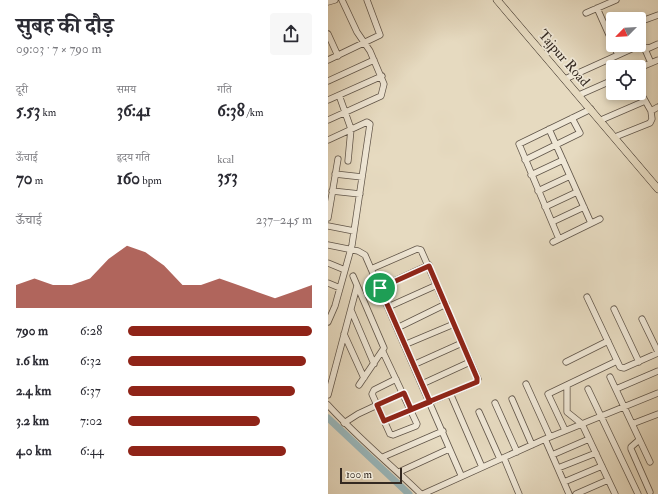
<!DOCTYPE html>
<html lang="hi">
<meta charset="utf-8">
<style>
body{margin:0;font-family:"IM FELL Double Pica","Noto Serif Devanagari",serif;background:#f7f7f7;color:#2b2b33;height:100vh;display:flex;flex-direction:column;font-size:15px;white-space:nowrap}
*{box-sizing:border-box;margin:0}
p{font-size:13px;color:#7c7c81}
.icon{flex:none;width:22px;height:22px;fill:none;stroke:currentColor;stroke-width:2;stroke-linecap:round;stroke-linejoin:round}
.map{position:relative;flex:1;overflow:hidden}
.panel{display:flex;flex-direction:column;background:#fff;width:328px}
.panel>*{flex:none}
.needle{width:26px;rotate:246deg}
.tools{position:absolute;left:278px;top:12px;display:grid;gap:8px}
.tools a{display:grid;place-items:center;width:40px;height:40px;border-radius:4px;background:#fff;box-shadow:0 2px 6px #0003;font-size:20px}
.scale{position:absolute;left:12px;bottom:10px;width:62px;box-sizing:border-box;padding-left:4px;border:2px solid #342921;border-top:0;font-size:11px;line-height:14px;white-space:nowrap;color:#342921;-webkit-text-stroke:3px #efe7d6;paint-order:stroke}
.pin{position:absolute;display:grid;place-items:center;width:34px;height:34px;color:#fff;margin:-17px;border:2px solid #fff;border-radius:50%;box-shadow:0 1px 4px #0007}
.round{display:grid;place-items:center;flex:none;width:42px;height:42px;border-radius:4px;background:#f7f7f7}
.summary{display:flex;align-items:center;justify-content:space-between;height:68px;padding:0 16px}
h1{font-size:22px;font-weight:700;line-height:30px}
.stats{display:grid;grid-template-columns:repeat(3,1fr);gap:6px;height:68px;padding:4px 16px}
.stats div{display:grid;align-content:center}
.stats b{font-size:17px;font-weight:700}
.stats small{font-size:11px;font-weight:400}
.stats p{font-size:11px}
.chart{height:112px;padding:8px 16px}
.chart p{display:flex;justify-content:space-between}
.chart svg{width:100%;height:72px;margin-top:4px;fill:#8f2418;opacity:.7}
ul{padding:0 16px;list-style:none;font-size:13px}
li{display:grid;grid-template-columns:64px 48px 1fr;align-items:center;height:30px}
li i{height:10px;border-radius:5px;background:#8f2418}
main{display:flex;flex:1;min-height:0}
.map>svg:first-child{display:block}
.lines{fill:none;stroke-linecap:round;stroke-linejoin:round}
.river{stroke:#9ab8bc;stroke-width:7}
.minor-casing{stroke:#605549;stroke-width:7}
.major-casing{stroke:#342921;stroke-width:8}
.minor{stroke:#efe7d6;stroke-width:5.5}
.major{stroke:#e6dac0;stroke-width:7}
.route-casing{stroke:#fff;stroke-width:8}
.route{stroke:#8f2418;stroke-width:5}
.labels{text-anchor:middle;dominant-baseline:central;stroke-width:3.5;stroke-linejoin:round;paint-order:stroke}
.street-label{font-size:14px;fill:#342921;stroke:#efe7d6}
</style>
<main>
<section class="panel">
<div class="summary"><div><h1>सुबह की दौड़</h1><p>09:03 · 7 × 790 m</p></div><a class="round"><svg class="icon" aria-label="share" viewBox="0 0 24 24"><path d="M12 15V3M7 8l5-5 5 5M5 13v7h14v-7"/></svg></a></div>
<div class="stats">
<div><p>दूरी</p><b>5.53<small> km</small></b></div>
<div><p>समय</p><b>36:41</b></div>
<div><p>गति</p><b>6:38<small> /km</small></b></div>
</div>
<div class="stats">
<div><p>ऊँचाई</p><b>70<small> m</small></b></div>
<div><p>हृदय गति</p><b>160<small> bpm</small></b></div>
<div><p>kcal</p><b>353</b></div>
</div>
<div class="chart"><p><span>ऊँचाई</span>237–245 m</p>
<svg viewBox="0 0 160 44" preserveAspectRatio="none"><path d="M0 44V30L10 26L20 30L30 30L40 26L50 14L60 6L70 10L80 18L90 30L100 30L110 26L120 30L130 34L140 38L150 34L160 30V44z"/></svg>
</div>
<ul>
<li><b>790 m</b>6:28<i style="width:100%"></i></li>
<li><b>1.6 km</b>6:32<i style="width:97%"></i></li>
<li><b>2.4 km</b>6:37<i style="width:91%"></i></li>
<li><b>3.2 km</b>7:02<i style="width:72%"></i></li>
<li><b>4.0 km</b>6:44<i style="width:86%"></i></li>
</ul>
</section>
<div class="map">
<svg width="330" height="494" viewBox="0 0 330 494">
<rect width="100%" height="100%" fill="#e6dac0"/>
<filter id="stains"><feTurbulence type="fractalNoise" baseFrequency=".005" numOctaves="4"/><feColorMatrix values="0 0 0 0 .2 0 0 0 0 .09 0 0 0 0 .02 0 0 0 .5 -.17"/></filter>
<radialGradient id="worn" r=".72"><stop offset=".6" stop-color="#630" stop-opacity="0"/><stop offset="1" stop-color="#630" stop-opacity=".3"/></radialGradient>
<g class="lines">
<path class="river" d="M 0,418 L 81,494"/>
<g class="minor-casing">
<path id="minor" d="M 0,2 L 7,0
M 269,8 L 290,55
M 258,13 L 288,0
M 311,22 L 330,15
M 0,34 L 10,56
M 316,47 L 323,63
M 0,60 L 52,35 L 39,0
M 311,68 L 330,60
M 237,79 L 310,46 L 321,48 L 330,44
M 0,81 L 46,60
M 311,90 L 323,111
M 11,95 L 23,129 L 20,161
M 251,95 L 285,80
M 0,100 L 54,76
M 0,120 L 53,96 L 56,84 L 42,51 L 29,32 L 14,0
M 273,120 L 317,101
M 221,129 L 263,223
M 287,137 L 322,123 L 324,119 L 323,111 L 330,107
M 0,140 L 39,122 L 42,124 L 24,245 L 7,306 L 0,322
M 197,160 L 252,133 L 244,118
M 7,174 L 34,177
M 203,175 L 235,160
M 4,191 L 32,194
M 210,191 L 242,176
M 217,207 L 249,192
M 0,218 L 10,159
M 224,222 L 256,207
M 0,226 L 26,231
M 231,239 L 191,144 L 263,109
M 225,242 L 272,219
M 0,245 L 30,251 L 37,255 L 133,475
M 0,263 L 17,270
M 43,269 L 89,249 L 93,250 L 150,379 L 147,383 L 56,421
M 25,276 L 56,348 L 31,385
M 0,283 L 12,288
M 51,288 L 101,265
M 259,297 L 292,367 L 296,368 L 330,353
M 60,307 L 109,285
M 286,309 L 311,362
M 23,310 L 46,364
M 314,319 L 330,352
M 69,328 L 118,304
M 16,334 L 36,378
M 76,345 L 126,324
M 55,352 L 89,424 L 88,426 L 65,435 L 62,434 L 44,394 L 46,390 L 68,379
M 238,362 L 280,341
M 85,365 L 134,343
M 282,377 L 322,462
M 94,384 L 142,362
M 198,384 L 222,437
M 239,385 L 239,412 L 254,424 L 287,494
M 260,389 L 310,494
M 288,389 L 330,371
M 122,393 L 154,467
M 0,395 L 29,286
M 184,399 L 204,445
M 167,403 L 189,452
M 0,405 C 29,437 62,464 93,494
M 151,412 L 172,459
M 16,423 L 30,414 L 75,393
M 304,424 L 330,414
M 237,430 L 220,394 L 289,361
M 217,439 L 241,494
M 311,440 L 303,447 L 303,449 L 322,492
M 224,455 L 261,439
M 55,457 L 115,431
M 176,458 L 191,494
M 230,468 L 268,453
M 71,472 L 121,449
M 236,482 L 274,466
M 95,494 L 217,439 L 330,393
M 248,494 L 280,480"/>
</g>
<g class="major-casing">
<path id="major" d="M 169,0 L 330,189"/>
</g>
<use href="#minor" class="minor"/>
<use href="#major" class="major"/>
</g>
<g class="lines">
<g class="route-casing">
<path id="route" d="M 52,288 L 102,402 L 56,421 L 49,405 L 76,393 L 83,409 L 149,382 L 149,378 L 101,266 L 52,288"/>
</g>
<use href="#route" class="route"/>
</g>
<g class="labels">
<g class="street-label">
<text transform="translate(236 58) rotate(49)">Tajpur Road</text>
</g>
</g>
<rect width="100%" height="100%" filter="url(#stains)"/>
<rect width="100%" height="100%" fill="url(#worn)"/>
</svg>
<div class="tools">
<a><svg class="needle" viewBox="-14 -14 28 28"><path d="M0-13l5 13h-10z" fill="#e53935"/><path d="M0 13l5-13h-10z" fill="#7c7c81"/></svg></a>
<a><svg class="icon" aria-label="locate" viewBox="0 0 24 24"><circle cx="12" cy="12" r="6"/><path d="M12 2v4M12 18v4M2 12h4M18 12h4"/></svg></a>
</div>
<div class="scale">100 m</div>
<div class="pin" style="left:52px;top:288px;background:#1e9e55"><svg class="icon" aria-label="arrive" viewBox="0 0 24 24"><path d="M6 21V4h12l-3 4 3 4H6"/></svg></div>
</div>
</main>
